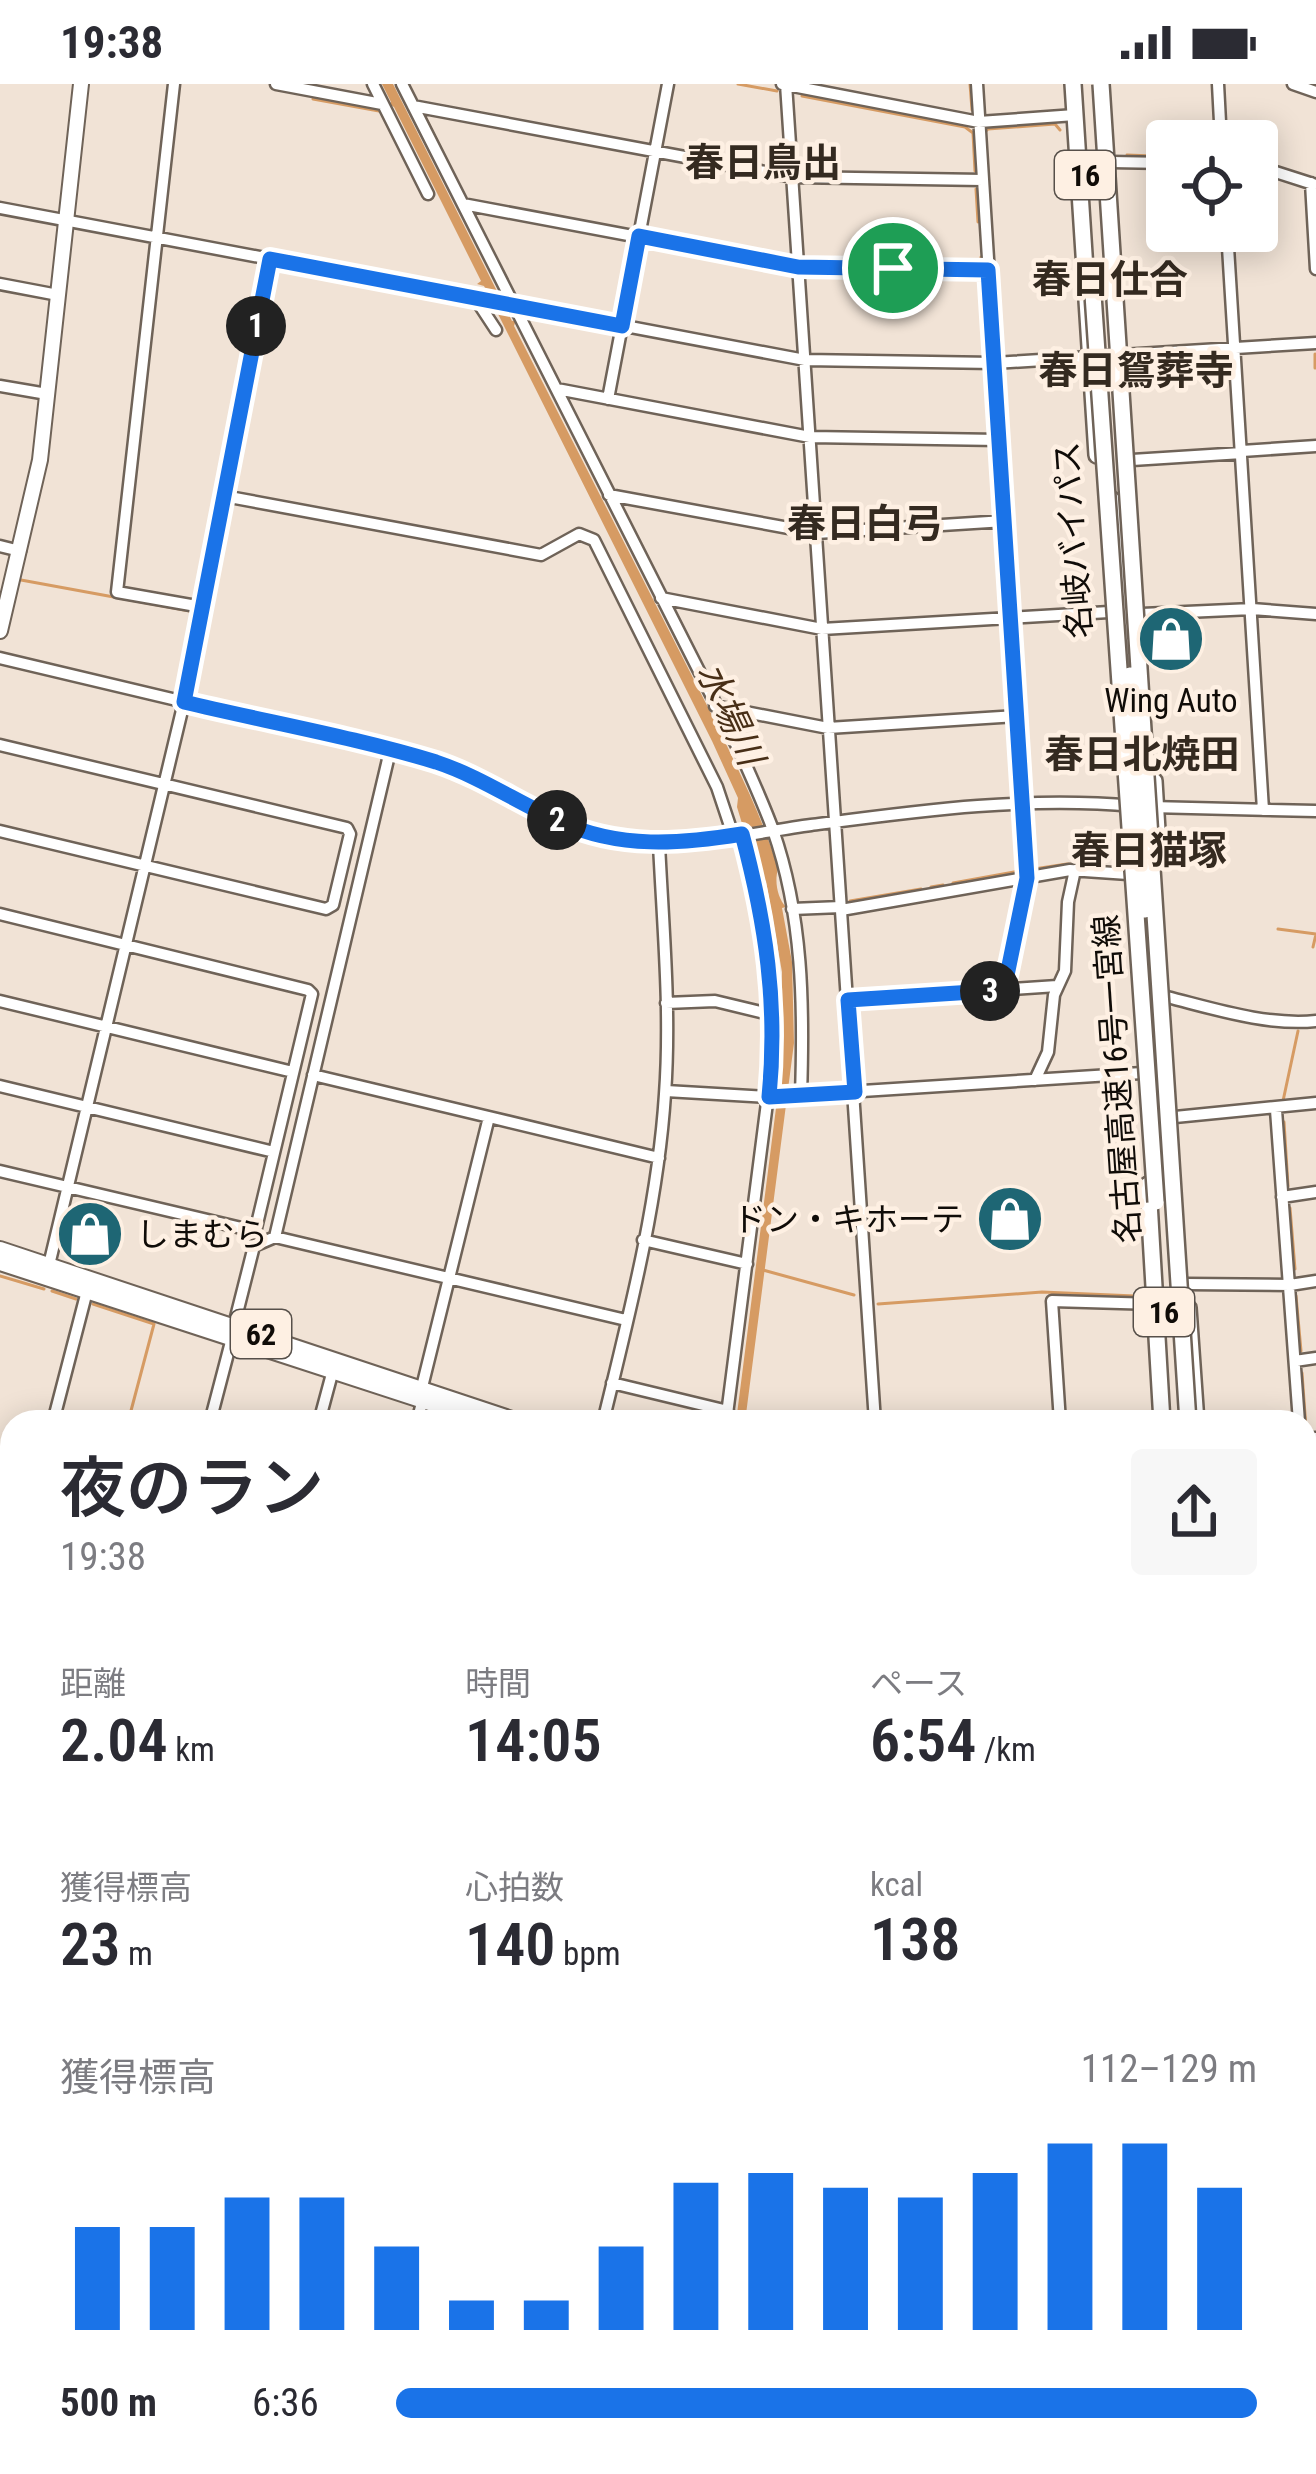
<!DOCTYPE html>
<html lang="ja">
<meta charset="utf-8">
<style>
body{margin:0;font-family:"Roboto Condensed","Noto Sans JP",sans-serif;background:#f7f7f7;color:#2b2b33;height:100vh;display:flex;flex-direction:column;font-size:45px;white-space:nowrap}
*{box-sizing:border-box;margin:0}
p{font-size:39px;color:#7c7c81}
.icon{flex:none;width:66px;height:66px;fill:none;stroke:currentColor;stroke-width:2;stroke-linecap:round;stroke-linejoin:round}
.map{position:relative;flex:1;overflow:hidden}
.sheet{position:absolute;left:0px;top:1326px;width:1317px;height:1065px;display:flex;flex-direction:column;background:#fff;border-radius:36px 36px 0 0;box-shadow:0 6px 30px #0003}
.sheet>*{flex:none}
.buttons{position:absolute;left:1146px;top:36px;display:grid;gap:24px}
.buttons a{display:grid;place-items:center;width:132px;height:132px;border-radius:12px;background:#fff;box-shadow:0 6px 30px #0003;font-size:60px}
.pin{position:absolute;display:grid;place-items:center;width:102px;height:102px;color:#fff;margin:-51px;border:6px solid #fff;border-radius:50%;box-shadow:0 3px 12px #0007}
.km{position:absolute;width:60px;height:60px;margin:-30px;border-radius:50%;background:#222;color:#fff;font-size:33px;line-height:60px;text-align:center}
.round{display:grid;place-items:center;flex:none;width:126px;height:126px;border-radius:12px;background:#f7f7f7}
.headline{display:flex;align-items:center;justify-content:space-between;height:204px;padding:0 60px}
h1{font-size:66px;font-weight:600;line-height:90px}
.metrics{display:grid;grid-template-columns:repeat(3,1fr);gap:18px;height:204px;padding:12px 60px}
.metrics div{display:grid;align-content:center}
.metrics b{font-size:60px;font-weight:600}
.metrics small{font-size:33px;font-weight:400}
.metrics p{font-size:33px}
.chart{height:336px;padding:24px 60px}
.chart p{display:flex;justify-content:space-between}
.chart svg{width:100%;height:216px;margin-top:12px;stroke:#1a73e8;stroke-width:6}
ul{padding:0 60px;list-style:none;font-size:39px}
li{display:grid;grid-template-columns:192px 144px 1fr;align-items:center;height:90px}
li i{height:30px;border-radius:15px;background:#1a73e8}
.status{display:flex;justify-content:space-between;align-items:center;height:84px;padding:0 60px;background:#fff;direction:ltr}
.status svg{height:33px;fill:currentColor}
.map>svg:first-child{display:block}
.water{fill:#d69b63}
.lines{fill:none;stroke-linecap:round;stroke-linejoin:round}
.stream{stroke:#d69b63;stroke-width:3}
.minor-casing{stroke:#6f6358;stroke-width:15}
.major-casing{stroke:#6f6358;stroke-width:18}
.highway-casing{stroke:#6f6358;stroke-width:20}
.minor{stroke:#fff;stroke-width:10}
.major{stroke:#fff;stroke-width:14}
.highway{stroke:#fff;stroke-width:15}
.highway-bridge-casing{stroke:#6f6358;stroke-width:20;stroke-linecap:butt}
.highway-bridge{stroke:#fff;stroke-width:15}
.route-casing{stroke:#fff;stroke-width:24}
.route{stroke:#1a73e8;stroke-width:15}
.labels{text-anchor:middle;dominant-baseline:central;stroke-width:9;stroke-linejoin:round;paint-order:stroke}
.shield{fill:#fef0e3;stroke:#57504a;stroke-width:3}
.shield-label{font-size:30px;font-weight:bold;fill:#100c08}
.street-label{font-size:33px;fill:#100c08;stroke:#fef0e3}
.poi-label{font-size:33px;fill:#100c08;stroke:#fef0e3}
.water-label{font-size:36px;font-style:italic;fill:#482f17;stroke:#fef0e3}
.quarter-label{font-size:39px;font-weight:bold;fill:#342a20;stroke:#fef0e3}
</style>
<div class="status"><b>19:38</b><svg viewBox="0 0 49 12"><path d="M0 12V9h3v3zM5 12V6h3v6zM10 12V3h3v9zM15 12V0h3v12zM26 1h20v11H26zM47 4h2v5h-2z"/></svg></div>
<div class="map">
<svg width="1316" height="2390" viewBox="0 0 1316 2390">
<rect width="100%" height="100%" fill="#f1e3d6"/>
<path class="water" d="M 382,0 L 393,0 L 512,237 L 516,236 L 514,242 L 718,643 C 740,690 763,734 778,785 C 774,798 778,815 786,823 L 782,824 L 792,878 L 794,959 L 745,1338 L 736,1338 L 782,977 L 782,888 L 766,797 L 757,789 L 737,723 L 738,714 L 712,657 L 484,202 L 477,200 L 481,197 L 394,23 L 389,20 L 391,18 Z"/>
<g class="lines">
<path class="stream" d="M 738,0 L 777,7
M 970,0 L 972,26
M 802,12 L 965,43 L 973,49 L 975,87
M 313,15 L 379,27
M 425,33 L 458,99
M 984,49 L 988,45 L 1055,40 L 1060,46
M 1127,71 L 1152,72
M 976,105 L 978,138
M 981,173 L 981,176
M 982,195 L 985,233
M 985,240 L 987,269
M 1315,270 L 1315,284
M 21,496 L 190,527
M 1034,785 L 1067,780 L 1090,782
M 953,799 L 1020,787
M 931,803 L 943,801
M 850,817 L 921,805
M 1278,845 L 1316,850 L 1313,863
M 1283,1017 L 1298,947
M 1284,1038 L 1288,1102
M 1290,1124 L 1295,1185
M 763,1186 L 854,1211
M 0,1192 L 44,1205
M 52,1207 L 76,1215
M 1296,1212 L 1301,1267
M 93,1220 L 154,1240 L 128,1338
M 878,1220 L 1042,1208 L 1135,1212
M 1302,1289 L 1306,1344
M 411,1338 L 412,1332
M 1308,1366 L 1311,1420
M 0,1383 L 12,1386
M 1313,1439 L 1316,1485
M 1305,1708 L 1314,1706
M 1305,2193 L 1312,2193
M 1305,2357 L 1307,2357
M 712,2379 L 754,2390
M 47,2390 L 49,2379
M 234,2390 L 237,2379
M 378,2390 L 381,2379
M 581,2390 L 584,2379"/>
<g class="minor-casing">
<path id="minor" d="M 174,0 L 117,508 L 202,523
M 276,0 L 382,20
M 373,0 L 428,110
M 402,0 L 741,670 C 752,695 764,721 773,746 C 803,832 804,922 801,1011
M 782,0 L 979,38 L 1075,31
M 786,0 L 875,1338
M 977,0 L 1027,793 L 1004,906
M 1218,0 L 1221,57
M 1293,0 L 1316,8
M 413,22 L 792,93 L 983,96
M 1111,78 L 1167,79
M 1257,82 L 1313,100
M 1311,99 L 1316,185
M 463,120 L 798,183 L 988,186
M 0,124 L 805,276 L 994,279 L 1316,259
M 1227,147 L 1263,726
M 0,200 L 58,211
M 475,214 L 496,246
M 0,302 L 47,310
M 557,305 L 810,353 L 999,356
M 608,315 L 668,0
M 1242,367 L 1316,362
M 1132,376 L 1242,369
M 609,411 L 816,449 L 1005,437
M 224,412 L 541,471 L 579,450 L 594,456 L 717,703 L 733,751
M 0,462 L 20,467
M 661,514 L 822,545 L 1109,528
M 1142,530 L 1252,525 L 1316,530
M 0,574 L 433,677 C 500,700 557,746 628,757 C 688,765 752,749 811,741 C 918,727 1025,712 1133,722
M 715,622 L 828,644 L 1017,632
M 0,661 L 347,744 L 350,750 L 333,821 L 326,825 L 0,747
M 1151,723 L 1316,727
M 792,825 L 841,823
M 841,826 L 1070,786 L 1128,790
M 0,830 L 308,906 L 312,910 L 256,1144 L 250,1146 L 0,1087
M 1167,913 C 1215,925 1267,942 1316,937
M 848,916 L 1057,902
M 0,917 L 293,988
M 666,919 L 715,917 L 773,931
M 313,991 L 489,1033 L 422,1303
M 1035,996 L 1048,968 L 1054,911 L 1065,887 L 1068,818 L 1075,786
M 0,1002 L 274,1068
M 666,1007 L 769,1013 L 1142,989
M 1276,1026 L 1299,1338
M 489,1033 L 659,1074
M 1175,1033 L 1316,1019
M 1282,1113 L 1316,1108
M 275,1153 L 390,667
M 643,1156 L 747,1180
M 49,1181 L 184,618 L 270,175
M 1186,1200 L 1290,1201 L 1316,1197
M 234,1241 L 254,1162 L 275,1153 L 626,1236
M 1295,1277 L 1316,1274
M 612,1299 L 728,1327
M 53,1338 L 87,1207
M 210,1338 L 232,1254
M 319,1338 L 333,1286
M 417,1338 L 423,1315
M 603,1338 C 629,1231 658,1120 665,1010 C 671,927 663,843 659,760
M 726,1338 L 773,972 L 767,853 L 742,750
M 1060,1338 L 1052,1217 L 1155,1220
M 1305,1356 L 1316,1354
M 1305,1427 L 1311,1518
M 0,1477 L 12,1479
M 1312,1531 L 1316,1574
M 0,1590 L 12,1592
M 1305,1700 L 1316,1699
M 0,1712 L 12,1713
M 1305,1784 L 1316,1784
M 0,1804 L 12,1808
M 0,1844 L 12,1846
M 1305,1851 L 1316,1840
M 1305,1871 L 1316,1880
M 0,1957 L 12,1960
M 1305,1984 L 1316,1987
M 0,2004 L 12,2007
M 1305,2100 L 1316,2103
M 0,2111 L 12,2114
M 1305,2200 L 1316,2201
M 0,2228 L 12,2182
M 856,2379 L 891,2390
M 41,2390 L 43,2379
M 142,2390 L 145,2379
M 290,2390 L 293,2379
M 487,2390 L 490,2379
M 672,2390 L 675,2379
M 823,2390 L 825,2379
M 1313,2390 L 1316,2343"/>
</g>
<g class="major-casing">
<path id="major" d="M 0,547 L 40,376 L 81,0
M 0,1165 L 521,1338
M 0,1179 L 488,1338
M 1305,1518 L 1316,1517
M 1305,1532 L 1316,1531"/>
</g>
<g class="highway-casing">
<path id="highway" d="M 1073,0 L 1097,371
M 1112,416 L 1120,456 L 1130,591
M 1154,697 L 1158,763
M 1148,1101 L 1162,1338
M 1188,1224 L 1196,1338
M 1181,2390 L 1182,2379
M 1199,2390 L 1199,2379
M 1213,2390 L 1214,2379"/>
</g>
<use href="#minor" class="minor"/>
<use href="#major" class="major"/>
<use href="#highway" class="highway"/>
<g class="highway-bridge-casing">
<path id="highway-bridge" d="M 1101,0 L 1188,1338
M 1091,182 L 1156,1118
M 1130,591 L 1145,826"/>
</g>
<use href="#highway-bridge" class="highway-bridge"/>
</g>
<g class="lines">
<g class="route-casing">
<path id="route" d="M 639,152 L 798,183 L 988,186 L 1027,794 L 1004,906 L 848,916 L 855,1008 L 769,1013 C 778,920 766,840 742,750 C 681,760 619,765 561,738 C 518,719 481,693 436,678 C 354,653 267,638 184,618 L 270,175 L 622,242 Z"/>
</g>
<use href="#route" class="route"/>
</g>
<defs>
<g id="shop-disc" transform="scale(3.45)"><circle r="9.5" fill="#1e6674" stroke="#fef0e3"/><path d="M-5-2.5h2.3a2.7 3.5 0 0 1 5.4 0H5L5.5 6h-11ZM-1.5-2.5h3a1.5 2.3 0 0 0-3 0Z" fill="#fff"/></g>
</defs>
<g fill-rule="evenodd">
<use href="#shop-disc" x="1171" y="555"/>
<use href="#shop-disc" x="1010" y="1135"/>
<use href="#shop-disc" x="90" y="1150"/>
</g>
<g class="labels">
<g class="shield">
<rect x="1055" y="67" width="60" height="48" rx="9"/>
<rect x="1134" y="1204" width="60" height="48" rx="9"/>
<rect x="231" y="1226" width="60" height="48" rx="9"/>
</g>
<g class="shield-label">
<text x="1085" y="91">16</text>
<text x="1164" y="1228">16</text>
<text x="261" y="1250">62</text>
</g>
<g class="street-label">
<text transform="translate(1073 456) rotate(-94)">名岐バイパス</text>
<text transform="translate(1117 995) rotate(-94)">名古屋高速16号一宮線</text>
</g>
<g class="poi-label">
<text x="1171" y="616">Wing Auto</text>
<text x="964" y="1135" text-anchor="end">ドン・キホーテ</text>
<text x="136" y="1150" text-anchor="start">しまむら</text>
</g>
<g class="water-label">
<text transform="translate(730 630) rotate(65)">水場川</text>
</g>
<g class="quarter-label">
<text x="763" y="79">春日鳥出</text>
<text x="1110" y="196">春日仕合</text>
<text x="1136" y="287">春日鴛葬寺</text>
<text x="865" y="440">春日白弓</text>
<text x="1142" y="671">春日北焼田</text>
<text x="1149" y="767">春日猫塚</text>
</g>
</g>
</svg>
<div class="buttons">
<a><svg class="icon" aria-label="locate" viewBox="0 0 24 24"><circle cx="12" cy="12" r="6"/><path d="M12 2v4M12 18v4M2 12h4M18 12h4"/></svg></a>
</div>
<div class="pin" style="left:893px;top:184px;background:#1e9e55"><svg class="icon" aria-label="arrive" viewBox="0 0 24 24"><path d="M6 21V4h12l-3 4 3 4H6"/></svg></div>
<b class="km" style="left:256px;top:242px">1</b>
<b class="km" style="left:557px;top:736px">2</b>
<b class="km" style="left:990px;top:907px">3</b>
<section class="sheet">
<div class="headline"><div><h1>夜のラン</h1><p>19:38</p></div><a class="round"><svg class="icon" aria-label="share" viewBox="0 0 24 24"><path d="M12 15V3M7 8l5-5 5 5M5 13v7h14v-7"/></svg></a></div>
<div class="metrics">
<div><p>距離</p><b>2.04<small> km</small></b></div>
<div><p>時間</p><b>14:05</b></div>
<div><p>ペース</p><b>6:54<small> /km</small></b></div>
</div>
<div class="metrics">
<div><p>獲得標高</p><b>23<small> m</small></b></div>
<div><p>心拍数</p><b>140<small> bpm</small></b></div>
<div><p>kcal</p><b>138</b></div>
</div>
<div class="chart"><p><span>獲得標高</span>112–129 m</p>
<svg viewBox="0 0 160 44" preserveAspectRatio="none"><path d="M5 44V23M15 44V23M25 44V17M35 44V17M45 44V27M55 44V38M65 44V38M75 44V27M85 44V14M95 44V12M105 44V15M115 44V17M125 44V12M135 44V6M145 44V6M155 44V15"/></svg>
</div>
<ul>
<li><b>500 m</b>6:36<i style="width:100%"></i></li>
</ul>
</section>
</div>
